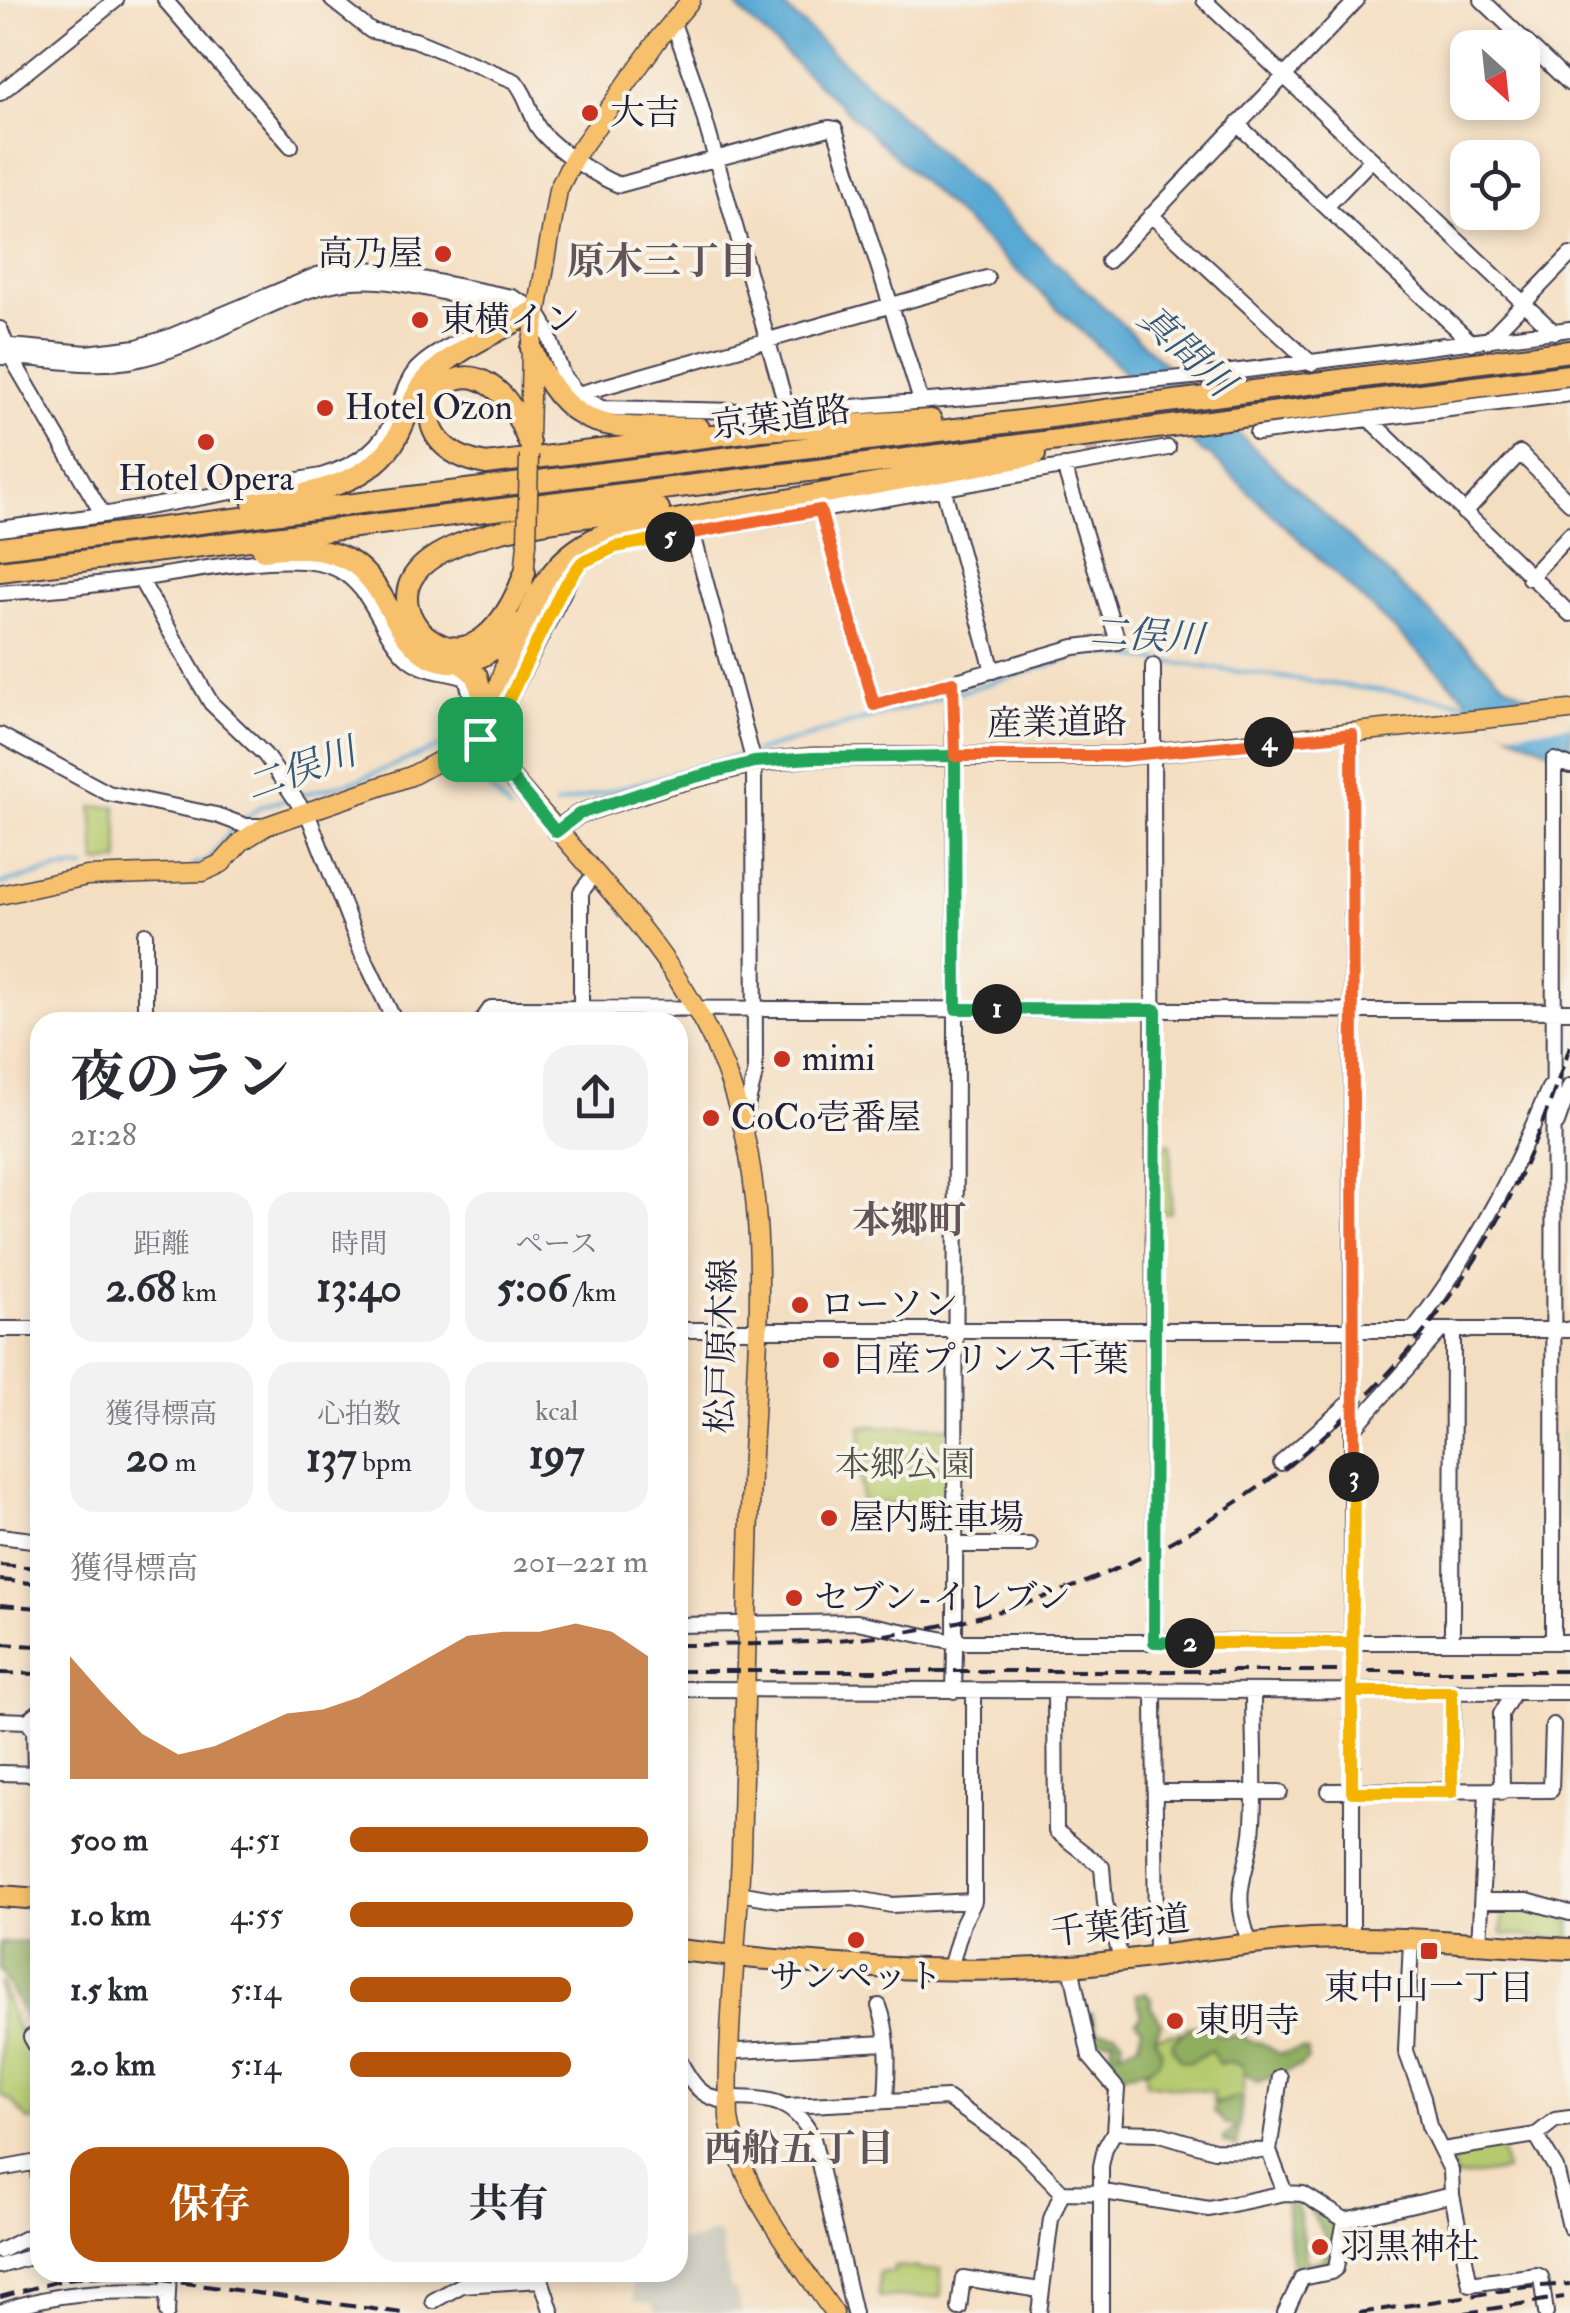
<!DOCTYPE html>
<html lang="ja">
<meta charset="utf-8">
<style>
body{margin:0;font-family:"IM FELL Double Pica","Noto Serif JP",serif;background:#f2f2f3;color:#2b2b33;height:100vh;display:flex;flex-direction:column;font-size:38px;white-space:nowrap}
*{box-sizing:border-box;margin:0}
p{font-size:32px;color:#7c7c81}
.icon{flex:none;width:55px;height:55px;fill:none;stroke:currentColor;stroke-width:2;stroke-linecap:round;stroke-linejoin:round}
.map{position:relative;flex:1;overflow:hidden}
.side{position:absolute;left:30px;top:1012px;width:658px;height:1270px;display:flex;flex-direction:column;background:#fff;border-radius:30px;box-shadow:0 5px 15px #0003}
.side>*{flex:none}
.needle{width:65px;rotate:153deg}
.tools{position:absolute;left:1450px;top:30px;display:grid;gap:20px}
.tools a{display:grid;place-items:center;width:90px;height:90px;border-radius:20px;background:#fff;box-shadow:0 5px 15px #0003;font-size:50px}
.pin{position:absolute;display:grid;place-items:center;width:85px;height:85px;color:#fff;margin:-42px;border-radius:20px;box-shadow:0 5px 15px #0006}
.km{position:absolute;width:50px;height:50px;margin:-25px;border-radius:50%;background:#222;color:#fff;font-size:28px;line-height:50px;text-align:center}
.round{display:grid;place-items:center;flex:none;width:105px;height:105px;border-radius:30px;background:#f2f2f3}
.summary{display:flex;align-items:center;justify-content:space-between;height:170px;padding:0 40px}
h1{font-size:55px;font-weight:700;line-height:75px}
.metrics{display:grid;grid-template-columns:repeat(3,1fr);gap:15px;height:170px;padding:10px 40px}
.metrics div{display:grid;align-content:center;border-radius:25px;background:#f2f2f3;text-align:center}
.metrics b{font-size:42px;font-weight:700}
.metrics small{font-size:28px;font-weight:400}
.metrics p{font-size:28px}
.chart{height:280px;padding:20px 40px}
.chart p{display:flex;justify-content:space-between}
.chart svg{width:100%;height:180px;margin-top:10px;fill:#b45309;opacity:.7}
.button{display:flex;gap:20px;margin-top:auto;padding:20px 40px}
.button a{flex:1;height:115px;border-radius:30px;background:#b45309;color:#fff;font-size:40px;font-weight:700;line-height:115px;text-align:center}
.button a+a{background:#f2f2f3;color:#2b2b33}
ul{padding:0 40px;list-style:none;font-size:32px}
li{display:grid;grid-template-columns:160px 120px 1fr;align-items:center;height:75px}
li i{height:25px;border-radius:12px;background:#b45309}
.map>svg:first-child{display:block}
.built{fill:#e1dcba}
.industrial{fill:#c5c5b8}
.green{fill:#b5ca6e;stroke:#6c7654;stroke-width:2.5}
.forest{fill:#90ae61;stroke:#59684e;stroke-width:2.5}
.water{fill:#59a9d4;stroke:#3e6688;stroke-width:2.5}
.pier{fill:#f4dec1}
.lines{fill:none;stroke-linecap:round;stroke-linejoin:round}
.stream{stroke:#59a9d4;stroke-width:4}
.minor-tunnel{stroke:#cab8a6;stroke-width:14;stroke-dasharray:14 7;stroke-linecap:butt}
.minor-casing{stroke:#423e4f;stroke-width:18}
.major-casing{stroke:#423e4f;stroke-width:21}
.highway-casing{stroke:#423e4f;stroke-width:24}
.minor{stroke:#fff;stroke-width:14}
.major{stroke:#f7c06c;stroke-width:18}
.highway{stroke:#f7c06c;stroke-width:20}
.rail{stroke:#22223b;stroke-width:4;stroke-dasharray:15 8;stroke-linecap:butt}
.major-bridge-casing{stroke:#423e4f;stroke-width:21;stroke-linecap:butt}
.highway-bridge-casing{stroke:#423e4f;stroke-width:24;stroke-linecap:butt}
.major-bridge{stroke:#f7c06c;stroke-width:18}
.highway-bridge{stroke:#f7c06c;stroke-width:20}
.split-1-casing{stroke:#fff;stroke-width:20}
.split-2-casing{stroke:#fff;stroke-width:20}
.split-3-casing{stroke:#fff;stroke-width:20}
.split-4-casing{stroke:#fff;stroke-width:20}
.split-5-casing{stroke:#fff;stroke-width:20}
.split-6-casing{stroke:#fff;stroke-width:20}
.split-1{stroke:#22a559;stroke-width:12}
.split-2{stroke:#22a559;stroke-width:12}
.split-3{stroke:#f5b400;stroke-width:12}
.split-4{stroke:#f0652b;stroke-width:12}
.split-5{stroke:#f0652b;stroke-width:12}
.split-6{stroke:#f5b400;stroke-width:12}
.poi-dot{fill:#c8321e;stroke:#f7f3e8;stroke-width:4}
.labels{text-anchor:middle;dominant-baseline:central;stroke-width:8;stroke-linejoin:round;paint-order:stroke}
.poi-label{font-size:35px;fill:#22223b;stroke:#f7f3e8;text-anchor:start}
.street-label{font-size:35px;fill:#22223b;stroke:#f7f3e8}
.park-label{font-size:35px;fill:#4e544a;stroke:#f7f3e8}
.neighbourhood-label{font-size:38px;font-weight:bold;fill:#625459;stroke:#f7f3e8}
.water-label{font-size:38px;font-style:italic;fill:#385878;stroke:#f7f3e8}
</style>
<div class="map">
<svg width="1570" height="2313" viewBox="0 0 1570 2313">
<rect width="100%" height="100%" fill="#f7f3e8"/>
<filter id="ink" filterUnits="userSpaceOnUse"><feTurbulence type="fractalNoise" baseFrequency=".01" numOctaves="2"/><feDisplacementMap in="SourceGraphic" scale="20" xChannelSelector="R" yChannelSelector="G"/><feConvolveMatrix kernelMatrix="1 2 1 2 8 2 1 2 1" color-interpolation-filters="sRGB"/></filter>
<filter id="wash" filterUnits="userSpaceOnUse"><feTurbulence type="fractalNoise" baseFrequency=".0048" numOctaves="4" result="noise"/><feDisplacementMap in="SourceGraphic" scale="40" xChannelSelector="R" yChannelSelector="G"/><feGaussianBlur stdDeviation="2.25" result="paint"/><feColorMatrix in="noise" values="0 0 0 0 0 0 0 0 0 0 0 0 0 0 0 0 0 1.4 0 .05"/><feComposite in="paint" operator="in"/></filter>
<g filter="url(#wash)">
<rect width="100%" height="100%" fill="#f4dec1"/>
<path class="built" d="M 1559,1431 L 1570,1431 L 1570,1521 L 1559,1521 Z"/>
<path class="industrial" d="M 708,2234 L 720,2234 L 731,2290 L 735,2290 L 742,2313 L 658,2313 L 652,2304 L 634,2301 L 631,2273 L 678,2272 L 678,2242 L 700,2240 Z"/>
<path class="green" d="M 116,806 L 120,861 L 96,863 L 92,807 Z
M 1159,1144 L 1171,1144 L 1171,1212 L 1159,1213 Z
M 861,1426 L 949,1427 L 948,1503 L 861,1504 Z
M 1503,1906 L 1526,1906 L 1570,1917 L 1570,1939 L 1502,1934 Z
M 0,1981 L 15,2025 L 40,2057 L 40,2118 L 29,2121 L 13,2102 L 0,2095 Z
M 1205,2029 L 1247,2063 L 1241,2103 L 1213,2102 L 1213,2092 L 1146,2083 L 1148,2037 Z
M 1500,2142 L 1505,2171 L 1455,2178 L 1450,2151 Z
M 894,2266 L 918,2268 L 919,2271 L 941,2269 L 941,2297 L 879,2297 L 879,2272 L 894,2272 Z"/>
<path class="forest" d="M 40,1932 L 40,2044 L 0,1970 L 0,1943 L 38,1942 Z
M 1146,1993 L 1152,2000 L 1150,2006 L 1162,2023 C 1161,2025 1155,2036 1155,2037 C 1155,2042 1161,2046 1161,2051 C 1164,2069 1135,2072 1122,2074 L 1113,2064 L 1102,2063 L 1094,2047 L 1097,2052 L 1112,2055 L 1111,2047 L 1114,2039 C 1089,2042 1091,2038 1083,2015 L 1092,2013 L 1098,2032 L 1115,2032 L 1123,2040 L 1119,2052 L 1139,2043 L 1142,2028 L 1136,2021 L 1141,2016 L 1136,1994 Z
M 1205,2026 L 1219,2036 L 1244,2035 L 1246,2040 L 1261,2043 L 1280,2054 L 1302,2049 L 1308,2051 L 1308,2060 L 1299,2067 L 1257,2082 L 1244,2072 L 1242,2065 L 1230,2062 L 1219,2064 L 1211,2050 L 1190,2062 L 1181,2060 L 1173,2048 L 1173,2041 L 1189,2027 Z
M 1236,2097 L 1242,2100 L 1237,2146 L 1224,2142 L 1223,2138 L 1235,2129 L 1232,2124 L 1228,2125 L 1213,2112 L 1214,2105 Z
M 1295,2195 L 1307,2262 L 1325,2259 L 1324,2234 L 1305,2203 L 1339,2221 L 1332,2265 L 1302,2275 L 1292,2274 L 1286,2198 Z"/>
<path class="water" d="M 733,0 L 777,0 L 1504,683 L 1570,719 L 1570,759 L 1510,733 L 1475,706 L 1210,455 L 1202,452 L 1127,379 L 1124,371 L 742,13 Z"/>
<path class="pier" d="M 1191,381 L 1244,431 L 1181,439 L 1130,389 Z
M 1536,701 L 1570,717 L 1570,725 L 1508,732 L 1474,708 Z"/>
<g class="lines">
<path class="stream" d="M 957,693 L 1093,652 L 1473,703
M 755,752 L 948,695
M 469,764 L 510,811
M 297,796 L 358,780 L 451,742 L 455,747
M 556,805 L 746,754
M 243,820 L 261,806 L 288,799
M 193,864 L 206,862 L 235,825
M 0,884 L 59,869 L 84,868"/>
</g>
</g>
<g filter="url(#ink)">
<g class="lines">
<path class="minor-tunnel" d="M 1080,386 L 1094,461"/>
<g class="minor-casing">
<path id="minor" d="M 165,0 L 291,146
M 332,0 L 371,31 L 415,40 L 515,81 C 526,94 529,108 536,124 C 547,145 596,176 619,185 L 829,128 L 835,129 L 921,401
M 1204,0 L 1554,332
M 1482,0 L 1570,84
M 672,20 L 694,82 L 788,412
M 0,93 L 116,0
M 1237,124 L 1472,343
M 1326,207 L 1372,159
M 1151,215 L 1312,364
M 1108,261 L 1357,0
M 0,329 L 11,357 L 103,515 L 321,476 C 357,465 382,449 396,413 C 402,398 406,382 416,370 C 431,354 451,346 470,336
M 1487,341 L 1570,255
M 0,345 L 87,353 L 137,347 L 169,337 L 317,275 L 349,268 L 378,270 L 512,297 L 536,310 L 544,323 L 563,376 L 578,394 L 601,408 L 788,412 L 967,398 L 1192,377 L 1570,329
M 0,357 C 44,357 85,368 129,361 C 205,348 277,288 352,281 C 400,277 462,298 510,308 L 531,310
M 578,394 L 987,278
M 1371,421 L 1570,614
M 1257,433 L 1570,394
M 943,487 L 993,671
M 820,510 L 874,705 L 1074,647 L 1118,642 L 1064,466
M 1464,513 L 1520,453 L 1570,503
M 0,529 L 103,515
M 693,534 L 754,763 L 755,1074 L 743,1122
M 1529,578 L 1570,534
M 140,579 L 211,703 L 265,755 L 310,820 L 361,951 L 395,1022
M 0,593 C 48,590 96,585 144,578 C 193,572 297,547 339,570 C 374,589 380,634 409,659 C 427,673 447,671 466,678 L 471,696 L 465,727 L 474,739 L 480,739 L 500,718 L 571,577 L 581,563 L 615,547 L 1168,448
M 1153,666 L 1154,1642
M 953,682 L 956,1009 L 955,1642
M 0,735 L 108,793 L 216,815 L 246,826 L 265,826
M 145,934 L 145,1022
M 481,1022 L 491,1008 L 1570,1011
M 581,1022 L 581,892 L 594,875
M 1557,1123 L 1570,1086
M 0,1329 L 40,1329
M 678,1330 L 1570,1330
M 1413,1330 C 1470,1257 1514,1174 1549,1088
M 1354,1428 L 1441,1330
M 1281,1463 L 1354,1399
M 0,1536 L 40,1541
M 960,1545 L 1030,1545
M 678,1625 L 857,1622 L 955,1642 L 1570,1642
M 1452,1633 L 1453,1330
M 1553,1642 L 1554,760 L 1570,766
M 678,1689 L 1570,1692
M 954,1691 L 955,1650
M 1055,1692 L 1056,1831 L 1102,1867 L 1105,1903 L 1122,1961
M 1154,1692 L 1156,1956
M 0,1720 L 27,1721 L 40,1711
M 27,1721 L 34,1730 L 35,1773
M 0,1773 L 40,1774
M 1329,1791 L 1551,1790 L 1553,1725
M 1156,1792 L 1280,1792
M 1452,1792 L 1453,1692
M 1502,1792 L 1501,1714 L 1514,1692
M 739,1893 L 779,1900 L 853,1898 L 891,1905 L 974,1901
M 1483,1901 L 1527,1901 L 1570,1913
M 1352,1938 L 1352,734
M 1411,1941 L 1406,2051 L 1423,2098 L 1429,2126 L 1451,2170 L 1452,2195 L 1470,2284 L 1537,2275 L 1541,2277 L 1546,2313
M 1250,1944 C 1228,1884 1250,1877 1253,1823 C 1256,1779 1253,1735 1253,1691
M 1479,1945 L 1487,1792
M 1071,1966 L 1090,2057 L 1117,2089 L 1114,2132 L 1105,2148 L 1101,2166 L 1101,2313
M 950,1968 L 963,1923 L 974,1901 L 974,1691
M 879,2006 C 890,2035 888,2068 886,2099
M 31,2037 L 40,2053
M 739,2051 L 886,2043
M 678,2058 C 690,2081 700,2099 728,2101
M 1280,2077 L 1269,2151 L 1285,2193
M 728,2098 C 769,2099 793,2098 813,2138 L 854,2313
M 789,2106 L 947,2098 L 1020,2149 L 1062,2192 L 1051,2219 L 1039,2313
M 1114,2132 L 1157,2133 L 1214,2150 L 1269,2151
M 1536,2135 L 1556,2168 L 1570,2227
M 1443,2150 L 1536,2135 L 1555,2120 L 1570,2118
M 0,2169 L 38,2162 L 40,2216
M 1062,2192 L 1110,2193 L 1209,2209 L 1285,2193 L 1303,2194 L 1345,2220 L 1452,2195
M 0,2251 L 40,2231
M 0,2266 L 40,2254
M 539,2273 L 552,2313
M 433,2301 L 462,2285 L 541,2280
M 959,2308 L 963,2278 L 1040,2290
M 0,2312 C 55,2291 110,2290 168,2292
M 167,2313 L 169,2272
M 1285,2313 L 1302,2278 L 1331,2272 L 1336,2268 L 1345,2220"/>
</g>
<g class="major-casing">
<path id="major" d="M 529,440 L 531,348 L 558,190 L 574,158 L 659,38 L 691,0
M 523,586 L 527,543
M 480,739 C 560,841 663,931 717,1050 C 777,1183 757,1334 751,1475 C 747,1601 745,1727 741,1853 C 738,1940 726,2031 729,2118 C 741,2191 793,2253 834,2313
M 556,831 L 579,814 L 668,785 L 754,763 L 812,757 L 1121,756 L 1570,710
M 0,895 L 87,876 L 203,872 L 222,863 L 242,841 L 266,826 L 411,776 L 480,739 L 510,650"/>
</g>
<g class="highway-casing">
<path id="highway" d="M 531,348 C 571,440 611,426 699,428
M 1276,388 L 1570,351
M 1279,412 L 1570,375
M 529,443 C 520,422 510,397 490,385 C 439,350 388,445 486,464 L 761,430 L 931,420
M 253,503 C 304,494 370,487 397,437 C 408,417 413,393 430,376 C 455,349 504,330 536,310
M 0,548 L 1028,420
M 263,550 C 290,546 329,547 353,563 C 397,593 398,673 468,661 C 491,656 502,642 513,623
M 0,571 L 1148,429
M 525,572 C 513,609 476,673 428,637 C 416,629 407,612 407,598 C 407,524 606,516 659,509
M 507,660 C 537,602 543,558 609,532 L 1035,455
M 460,662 L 477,676 L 487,713
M 0,1896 L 40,1899
M 678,1950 C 806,1964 942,1976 1071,1966 C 1152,1959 1232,1943 1312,1939 C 1398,1935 1485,1945 1570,1949"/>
</g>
<use href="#minor" class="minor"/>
<use href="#major" class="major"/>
<use href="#highway" class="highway"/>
<path class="rail" d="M 0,1565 L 40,1568
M 0,1580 L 40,1584
M 0,1605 L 40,1608
M 0,1644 L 40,1646
M 678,1645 C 767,1645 861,1643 948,1624 C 1168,1577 1367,1440 1483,1247 C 1521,1183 1546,1116 1570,1046
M 678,1671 L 1570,1671
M 0,1673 L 40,1674
M 0,2297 L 67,2279 L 119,2274 L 402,2313
M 1359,2313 L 1527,2287 L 1570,2284
M 1465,2313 L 1564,2297"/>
<g class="major-bridge-casing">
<path id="major-bridge" d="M 527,543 L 529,455"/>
</g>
<g class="highway-bridge-casing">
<path id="highway-bridge" d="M 1028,420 L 1276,388
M 1148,429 L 1279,412"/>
</g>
<use href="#major-bridge" class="major-bridge"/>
<use href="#highway-bridge" class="highway-bridge"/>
</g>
</g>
<g class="lines" filter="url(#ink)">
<g class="split-1-casing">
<path id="split-1" d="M 480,739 L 556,832 L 579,814 L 668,784 L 754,762 L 812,758 L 955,756 L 956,1009 L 997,1009"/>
</g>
<g class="split-2-casing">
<path id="split-2" d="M 997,1009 L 1156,1010 L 1154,1642 L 1190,1643"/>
</g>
<g class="split-3-casing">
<path id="split-3" d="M 1190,1643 L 1352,1643 L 1352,1792 L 1452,1792 L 1452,1692 L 1352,1692 L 1354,1477"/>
</g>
<g class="split-4-casing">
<path id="split-4" d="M 1269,742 L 1352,734 L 1354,1477"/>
</g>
<g class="split-5-casing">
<path id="split-5" d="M 670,537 L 820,510 L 874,705 L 953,682 L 955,756 L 1121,756 L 1269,742"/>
</g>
<g class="split-6-casing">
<path id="split-6" d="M 480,739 L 500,718 L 561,591 L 581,563 L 615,547 L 670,537"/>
</g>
<use href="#split-1" class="split-1"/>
<use href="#split-2" class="split-2"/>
<use href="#split-3" class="split-3"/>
<use href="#split-4" class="split-4"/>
<use href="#split-5" class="split-5"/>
<use href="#split-6" class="split-6"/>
</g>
<g class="poi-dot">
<circle cx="590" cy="113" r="10"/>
<circle cx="443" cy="254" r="10"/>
<circle cx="420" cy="320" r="10"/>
<circle cx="325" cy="408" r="10"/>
<circle cx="206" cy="442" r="10"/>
<circle cx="782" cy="1059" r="10"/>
<circle cx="711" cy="1118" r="10"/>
<circle cx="800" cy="1305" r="10"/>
<circle cx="831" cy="1360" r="10"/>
<circle cx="829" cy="1518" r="10"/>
<circle cx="794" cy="1598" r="10"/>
<circle cx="856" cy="1940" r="10"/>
<rect x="1419" y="1941" width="20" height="20" rx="5"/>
<circle cx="1175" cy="2021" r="10"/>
<circle cx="1320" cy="2247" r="10"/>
</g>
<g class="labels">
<g class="poi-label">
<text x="610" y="113">大吉</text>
<text x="423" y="254" text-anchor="end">高乃屋</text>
<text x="440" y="320">東横イン</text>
<text x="345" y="408">Hotel Ozon</text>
<text x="206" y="479" text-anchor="middle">Hotel Opera</text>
<text x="802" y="1059">mimi</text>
<text x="731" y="1118">CoCo壱番屋</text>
<text x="820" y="1305">ローソン</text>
<text x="851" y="1360">日産プリンス千葉</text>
<text x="849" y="1518">屋内駐車場</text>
<text x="814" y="1598">セブン-イレブン</text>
<text x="856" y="1977" text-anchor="middle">サンペット</text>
<text x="1429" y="1988" text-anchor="middle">東中山一丁目</text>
<text x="1195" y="2021">東明寺</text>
<text x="1340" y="2247">羽黒神社</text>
</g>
<g class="street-label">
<text transform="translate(781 418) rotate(-7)">京葉道路</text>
<text transform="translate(1057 723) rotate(-1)">産業道路</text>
<text transform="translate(722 1346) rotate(-89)">松戸原木線</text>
<text transform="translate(1120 1926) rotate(-6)">千葉街道</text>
</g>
<g class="park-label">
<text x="905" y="1465">本郷公園</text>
</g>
<g class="neighbourhood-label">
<text x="662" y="262">原木三丁目</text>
<text x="909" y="1221">本郷町</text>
<text x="799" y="2149">西船五丁目</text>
</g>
<g class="water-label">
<text transform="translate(1186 351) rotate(43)">真間川</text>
<text transform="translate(1147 636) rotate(4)">二俣川</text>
<text transform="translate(301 770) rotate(-20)">二俣川</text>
</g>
</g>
</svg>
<div class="tools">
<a><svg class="needle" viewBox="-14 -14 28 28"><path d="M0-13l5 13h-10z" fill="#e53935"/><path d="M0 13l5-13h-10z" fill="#7c7c81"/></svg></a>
<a><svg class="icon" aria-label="locate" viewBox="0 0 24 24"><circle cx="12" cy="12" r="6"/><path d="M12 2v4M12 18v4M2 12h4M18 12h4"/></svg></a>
</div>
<div class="pin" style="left:480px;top:739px;background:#1e9e55"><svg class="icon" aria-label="arrive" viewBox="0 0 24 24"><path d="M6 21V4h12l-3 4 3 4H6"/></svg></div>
<b class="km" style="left:997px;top:1009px">1</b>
<b class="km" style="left:1190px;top:1643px">2</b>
<b class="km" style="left:1354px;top:1477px">3</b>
<b class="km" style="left:1269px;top:742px">4</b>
<b class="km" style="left:670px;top:537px">5</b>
<section class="side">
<div class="summary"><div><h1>夜のラン</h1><p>21:28</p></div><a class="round"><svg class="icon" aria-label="share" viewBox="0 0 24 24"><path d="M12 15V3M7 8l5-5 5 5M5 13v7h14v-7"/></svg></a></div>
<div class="metrics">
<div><p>距離</p><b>2.68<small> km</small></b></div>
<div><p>時間</p><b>13:40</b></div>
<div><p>ペース</p><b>5:06<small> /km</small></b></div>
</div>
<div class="metrics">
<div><p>獲得標高</p><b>20<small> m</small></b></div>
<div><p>心拍数</p><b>137<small> bpm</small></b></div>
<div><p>kcal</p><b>197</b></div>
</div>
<div class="chart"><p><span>獲得標高</span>201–221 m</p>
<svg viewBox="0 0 160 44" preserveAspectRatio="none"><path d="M0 44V14L10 24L20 33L30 38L40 36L50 32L60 28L70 27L80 24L90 19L100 14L110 9L120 8L130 8L140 6L150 8L160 14V44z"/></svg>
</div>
<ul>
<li><b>500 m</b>4:51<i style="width:100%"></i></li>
<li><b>1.0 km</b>4:55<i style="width:95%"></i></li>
<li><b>1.5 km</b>5:14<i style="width:74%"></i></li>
<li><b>2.0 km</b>5:14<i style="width:74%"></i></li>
</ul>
<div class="button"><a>保存</a><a>共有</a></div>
</section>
</div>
